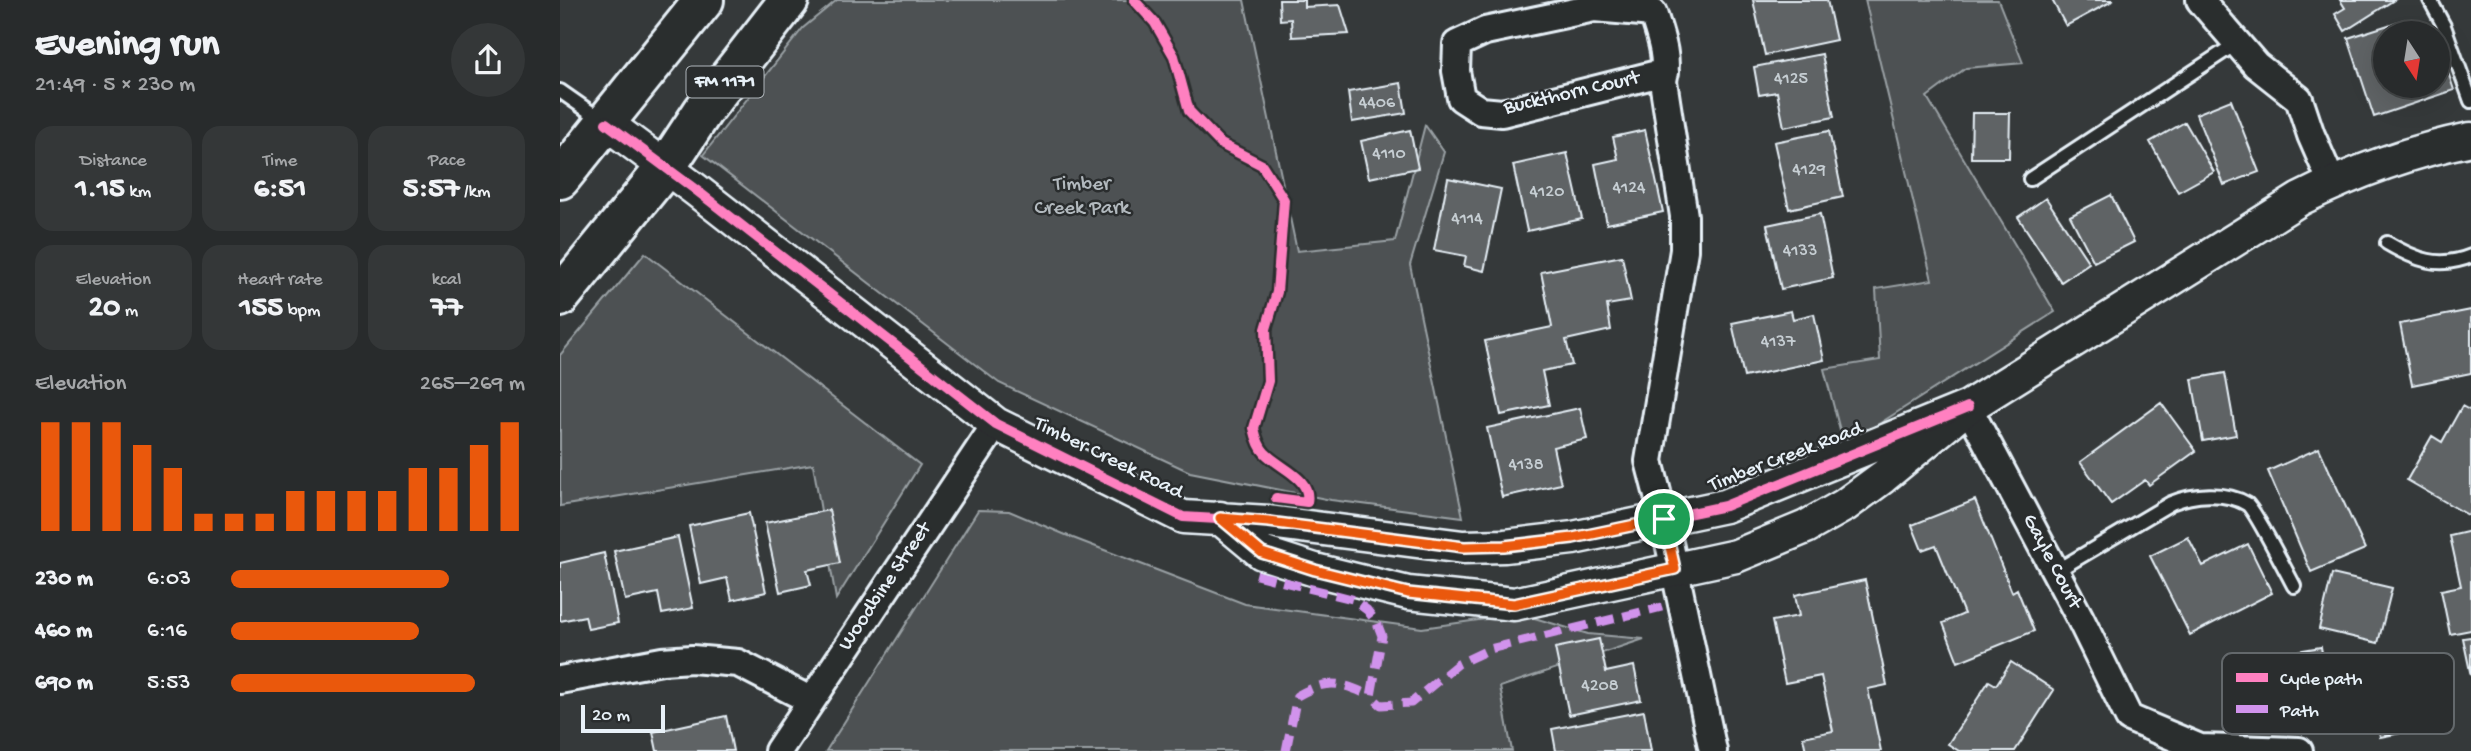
<!DOCTYPE html>
<meta charset="utf-8">
<style>
body{margin:0;font-family:"Gochi Hand",sans-serif;background:#343738;color:#f1f3f6;height:100vh;display:flex;flex-direction:column;font-size:26px;white-space:nowrap}
*{box-sizing:border-box;margin:0}
p{font-size:23px;color:#a5a7a9}
.icon{flex:none;width:38px;height:38px;fill:none;stroke:currentColor;stroke-width:2;stroke-linecap:round;stroke-linejoin:round}
.map{position:relative;flex:1;overflow:hidden}
.side{display:flex;flex-direction:column;background:#282b2c;width:560px}
.side>*{flex:none}
.needle{width:46px;rotate:168deg}
.tools{position:absolute;left:1813px;top:21px;display:grid;gap:14px}
.tools a{display:grid;place-items:center;width:77px;height:77px;border-radius:50%;background:#282b2c;box-shadow:0 7px 28px #0002,0 0 0 2px #444748;font-size:35px}
.scale{position:absolute;left:21px;bottom:18px;width:84px;box-sizing:border-box;padding-left:7px;border:4px solid #e8f1f8;border-top:0;font-size:19px;line-height:24px;white-space:nowrap;color:#e8f1f8;-webkit-text-stroke:5px #2a2d2e;paint-order:stroke}
.pin{position:absolute;display:grid;place-items:center;width:60px;height:60px;color:#fff;margin:-30px;border:4px solid #fff;border-radius:50%;box-shadow:0 2px 7px #0007}
.round{display:grid;place-items:center;flex:none;width:74px;height:74px;border-radius:37px;background:#343738}
.head{display:flex;align-items:center;justify-content:space-between;height:119px;padding:0 35px}
h1{font-size:38px;font-weight:800;line-height:52px}
.figures{display:grid;grid-template-columns:repeat(3,1fr);gap:10px;height:119px;padding:7px 35px}
.figures div{display:grid;align-content:center;border-radius:18px;background:#343738;text-align:center}
.figures b{font-size:30px;font-weight:800}
.figures small{font-size:19px;font-weight:400}
.figures p{font-size:19px}
.chart{height:196px;padding:14px 35px}
.chart p{display:flex;justify-content:space-between}
.chart svg{width:100%;height:126px;margin-top:7px;stroke:#ea580c;stroke-width:6}
ul{padding:0 35px;list-style:none;font-size:23px}
li{display:grid;grid-template-columns:112px 84px 1fr;align-items:center;height:52px}
li i{height:18px;border-radius:9px;background:#ea580c}
main{display:flex;flex:1;min-height:0}
.map>svg:first-child{display:block}
.green{fill:#4d5152;stroke:#9aa1a5;stroke-width:2}
.building{fill:#5f6365;stroke:#e8f1f8;stroke-width:2}
.lines{fill:none;stroke-linecap:round;stroke-linejoin:round}
.service-casing{stroke:#e8f1f8;stroke-width:18}
.minor-casing{stroke:#e8f1f8;stroke-width:32}
.tertiary-casing{stroke:#e8f1f8;stroke-width:37}
.primary-casing{stroke:#e8f1f8;stroke-width:44}
.service{stroke:#2a2d2e;stroke-width:12}
.minor{stroke:#2a2d2e;stroke-width:26}
.tertiary{stroke:#2a2d2e;stroke-width:32}
.primary{stroke:#2a2d2e;stroke-width:38}
.quiet{stroke:#d193ec;stroke-width:9;stroke-dasharray:18 9;stroke-linecap:butt}
.cycleway-casing{stroke:#2a2d2e;stroke-width:15}
.cycleway{stroke:#ff80c0;stroke-width:10}
.route-casing{stroke:#fff;stroke-width:14}
.route{stroke:#ea580c;stroke-width:9}
.labels{text-anchor:middle;dominant-baseline:central;stroke-width:5;stroke-linejoin:round;paint-order:stroke}
.number-label{font-size:18px;fill:#c6ced3}
.shield{fill:#2a2d2e;stroke:#afb6bb;stroke-width:2}
.shield-label{font-size:19px;font-weight:bold;fill:#e8f1f8}
.street-label{font-size:21px;fill:#e8f1f8;stroke:#2a2d2e}
.park-label{font-size:21px;fill:#b2b9be;stroke:#2a2d2e}
.key{fill:#2a2d2e;stroke:#63686b;stroke-width:2}
.key-label{font-size:19px;fill:#e8f1f8}
</style>
<main>
<section class="side">
<div class="head"><div><h1>Evening run</h1><p>21:49 · 5 × 230 m</p></div><a class="round"><svg class="icon" aria-label="share" viewBox="0 0 24 24"><path d="M12 15V3M7 8l5-5 5 5M5 13v7h14v-7"/></svg></a></div>
<div class="figures">
<div><p>Distance</p><b>1.15<small> km</small></b></div>
<div><p>Time</p><b>6:51</b></div>
<div><p>Pace</p><b>5:57<small> /km</small></b></div>
</div>
<div class="figures">
<div><p>Elevation</p><b>20<small> m</small></b></div>
<div><p>Heart rate</p><b>155<small> bpm</small></b></div>
<div><p>kcal</p><b>77</b></div>
</div>
<div class="chart"><p><span>Elevation</span>265–269 m</p>
<svg viewBox="0 0 160 44" preserveAspectRatio="none"><path d="M5 44V6M15 44V6M25 44V6M35 44V14M45 44V22M55 44V38M65 44V38M75 44V38M85 44V30M95 44V30M105 44V30M115 44V30M125 44V22M135 44V22M145 44V14M155 44V6"/></svg>
</div>
<ul>
<li><b>230 m</b>6:03<i style="width:74%"></i></li>
<li><b>460 m</b>6:16<i style="width:64%"></i></li>
<li><b>690 m</b>5:53<i style="width:83%"></i></li>
</ul>
</section>
<div class="map">
<svg width="1911" height="751" viewBox="0 0 1911 751">
<rect width="100%" height="100%" fill="#35393a"/>
<filter id="ink" filterUnits="userSpaceOnUse"><feTurbulence type="fractalNoise" baseFrequency=".0143" numOctaves="2"/><feDisplacementMap in="SourceGraphic" scale="14" xChannelSelector="R" yChannelSelector="G"/><feConvolveMatrix kernelMatrix="1 2 1 2 8 2 1 2 1" color-interpolation-filters="sRGB"/></filter>
<g filter="url(#ink)">
<path class="green" d="M 277,0 L 684,0 L 737,251 L 835,241 L 865,125 L 884,152 L 850,265 L 903,517 L 771,500 L 630,472 L 439,383 L 143,155 L 243,28 Z
M 1305,0 L 1438,0 L 1463,63 L 1406,68 L 1367,97 L 1495,312 L 1284,446 L 1264,369 L 1320,360 L 1316,289 L 1372,280 Z
M 85,253 L 360,465 L 276,599 L 253,464 L 0,506 L 0,355 Z
M 418,510 L 449,511 L 513,538 L 685,604 L 862,628 L 961,614 L 1028,634 L 1084,639 L 940,687 L 952,751 L 266,751 Z"/>
<path class="building" d="M 719,0 L 744,0 L 744,7 L 780,5 L 789,34 L 732,37 L 731,19 L 720,20 Z
M 1193,0 L 1267,0 L 1276,40 L 1205,55 Z
M 1492,0 L 1554,0 L 1506,26 Z
M 1780,0 L 1834,0 L 1785,31 L 1775,14 L 1785,8 Z
M 1844,20 L 1848,33 L 1825,33 L 1825,86 L 1878,86 L 1878,52 L 1881,51 L 1894,90 L 1814,117 L 1788,38 Z
M 1262,54 L 1274,117 L 1224,127 L 1217,92 L 1199,95 L 1194,67 Z
M 841,83 L 846,113 L 792,122 L 788,92 Z
M 1671,100 L 1699,172 L 1664,185 L 1636,114 Z
M 1412,113 L 1450,113 L 1449,158 L 1411,158 Z
M 1625,122 L 1654,172 L 1618,192 L 1590,142 Z
M 850,130 L 858,168 L 809,178 L 801,141 Z
M 1085,130 L 1103,212 L 1047,224 L 1035,164 L 1058,159 L 1053,137 Z
M 1269,131 L 1283,197 L 1229,209 L 1214,142 Z
M 1007,153 L 1022,219 L 967,231 L 953,165 Z
M 888,178 L 941,189 L 924,271 L 904,266 L 906,256 L 874,250 Z
M 1551,195 L 1574,242 L 1534,262 L 1510,216 Z
M 1486,198 L 1529,263 L 1501,282 L 1458,217 Z
M 1260,214 L 1273,278 L 1221,289 L 1207,225 Z
M 1062,256 L 1071,301 L 1047,305 L 1051,330 L 1006,340 L 1012,365 L 982,371 L 989,405 L 941,415 L 925,341 L 992,327 L 981,272 Z
M 1911,310 L 1911,373 L 1852,385 L 1840,324 Z
M 1231,311 L 1233,319 L 1254,314 L 1264,360 L 1184,377 L 1172,323 Z
M 1665,373 L 1676,435 L 1643,441 L 1632,379 Z
M 1601,403 L 1636,451 L 1589,485 L 1585,480 L 1551,504 L 1520,462 Z
M 1902,406 L 1911,411 L 1911,510 L 1908,515 L 1847,480 L 1872,436 L 1882,442 Z
M 1020,408 L 1027,439 L 993,447 L 1001,484 L 942,497 L 927,428 Z
M 1759,448 L 1805,549 L 1751,572 L 1708,471 Z
M 1415,500 L 1452,592 L 1457,589 L 1474,631 L 1398,662 L 1383,623 L 1404,614 L 1376,545 L 1362,550 L 1352,525 Z
M 269,510 L 280,563 L 247,570 L 251,585 L 220,592 L 205,523 Z
M 189,513 L 206,592 L 172,600 L 167,578 L 141,584 L 129,526 Z
M 1911,531 L 1911,630 L 1890,634 L 1881,590 L 1901,586 L 1890,536 Z
M 118,537 L 133,608 L 102,614 L 98,593 L 65,600 L 54,551 Z
M 1628,537 L 1643,566 L 1688,544 L 1712,593 L 1630,635 L 1590,556 Z
M 44,553 L 58,623 L 28,629 L 25,616 L 0,621 L 0,563 Z
M 1772,574 L 1832,588 L 1818,643 L 1759,629 Z
M 1305,580 L 1327,685 L 1308,689 L 1321,751 L 1246,751 L 1243,737 L 1273,731 L 1261,676 L 1225,683 L 1212,621 L 1239,616 L 1235,595 Z
M 1911,637 L 1911,676 L 1903,638 Z
M 1039,639 L 1046,672 L 1074,666 L 1081,700 L 1009,715 L 995,648 Z
M 1761,647 L 1771,706 L 1675,723 L 1665,663 Z
M 1875,656 L 1887,724 L 1820,737 L 1816,711 L 1787,716 L 1779,674 Z
M 1451,662 L 1494,690 L 1455,751 L 1399,751 L 1388,744 L 1429,681 L 1436,685 Z
M 1084,711 L 1091,751 L 996,751 L 992,729 Z
M 166,716 L 173,751 L 97,751 L 93,732 Z"/>
<g class="lines">
<g class="service-casing">
<path id="service" d="M 1870,0 L 1884,26 L 1911,101
M 0,91 L 43,121
M 1470,179 L 1677,43
M 1827,243 C 1856,260 1879,269 1911,256
M 1496,571 L 1611,503 C 1633,494 1665,491 1687,504 C 1695,510 1727,573 1734,586"/>
</g>
<g class="minor-casing">
<path id="minor" d="M 1640,0 L 1696,65 L 1739,99 L 1751,135 L 1772,183
M 1105,72 L 942,113 L 921,111 L 901,98 L 896,71 L 897,44 L 925,31 L 1034,8 L 1093,13 C 1100,35 1109,58 1103,81 L 1124,216 L 1124,250 L 1089,461 L 1104,519 L 1153,751
M 1408,407 L 1520,618 L 1569,718 L 1640,748 L 1739,751
M 0,680 L 102,661 L 132,659 L 178,663 L 250,700
M 218,751 L 436,424"/>
</g>
<g class="tertiary-casing">
<path id="tertiary" d="M 46,123 L 136,190 L 436,424 L 623,517 L 709,522 L 903,547 L 945,546 L 1013,538 L 1165,506 L 1408,407
M 660,518 L 702,553 L 755,570 L 848,593 L 954,604 L 1176,556 L 1246,527 L 1285,505 L 1323,477 L 1408,407 L 1740,199 C 1794,172 1852,151 1911,139"/>
</g>
<g class="primary-casing">
<path id="primary" d="M 0,179 L 144,0
M 0,297 L 106,167 L 143,111 L 229,0"/>
</g>
<use href="#service" class="service"/>
<use href="#minor" class="minor"/>
<use href="#tertiary" class="tertiary"/>
<use href="#primary" class="primary"/>
<path class="quiet" d="M 696,575 L 792,599 L 807,610 L 817,623 L 822,636 L 811,696 L 821,705 L 851,703 L 898,664 L 930,649 L 1102,607
M 726,751 L 737,696 C 769,678 779,682 811,696"/>
<g class="cycleway-casing">
<path id="cycleway" d="M 574,0 L 595,23 L 614,56 L 629,111 L 661,144 L 702,165 L 724,200 L 717,292 L 706,329 L 708,381 L 694,428 C 696,437 699,447 705,453 C 719,468 752,478 747,502 L 716,498
M 46,123 L 136,190 L 436,424 L 623,517 L 709,522 L 903,547 L 945,546 L 1013,538 L 1165,506 L 1408,407"/>
</g>
<use href="#cycleway" class="cycleway"/>
</g>
</g>
<g class="lines" filter="url(#ink)">
<g class="route-casing">
<path id="route" d="M 660,518 L 709,522 L 904,547 L 944,546 L 1013,538 L 1104,519 L 1115,569 L 954,604 L 848,593 L 755,570 L 702,553 Z"/>
</g>
<use href="#route" class="route"/>
</g>
<g class="labels">
<g class="number-label">
<text x="1231" y="79">4125</text>
<text x="817" y="103">4406</text>
<text x="829" y="154">4110</text>
<text x="1249" y="170">4129</text>
<text x="1069" y="188">4124</text>
<text x="987" y="192">4120</text>
<text x="907" y="219">4114</text>
<text x="1240" y="251">4133</text>
<text x="1218" y="342">4137</text>
<text x="966" y="465">4138</text>
<text x="1040" y="686">4208</text>
</g>
<rect class="shield" x="126.5" y="66.5" width="77" height="31" rx="5"/>
<g class="shield-label">
<text x="165" y="82">FM 1171</text>
</g>
<g class="street-label">
<text transform="translate(1012 94) rotate(-13)">Buckthorn Court</text>
<text transform="translate(1226 458) rotate(-21)">Timber Creek Road</text>
<text transform="translate(548 459) rotate(26)">Timber Creek Road</text>
<text transform="translate(1491 562) rotate(62)">Gayle Court</text>
<text transform="translate(326 587) rotate(-56)">Woodbine Street</text>
</g>
<g class="park-label">
<text x="522" y="185">Timber<tspan x="522" dy="24">Creek Park</tspan></text>
</g>
</g>
<rect x="1662" y="653" width="232" height="81" rx="10" class="key"/>
<rect x="1676" y="673" width="32" height="9" fill="#ff80c0"/>
<rect x="1676" y="705" width="32" height="8" fill="#d193ec"/>
<g class="key-label">
<text x="1720" y="684">Cycle path</text>
<text x="1720" y="716">Path</text>
</g>
</svg>
<div class="tools">
<a><svg class="needle" viewBox="-14 -14 28 28"><path d="M0-13l5 13h-10z" fill="#e53935"/><path d="M0 13l5-13h-10z" fill="#a5a7a9"/></svg></a>
</div>
<div class="scale">20 m</div>
<div class="pin" style="left:1104px;top:519px;background:#1e9e55"><svg class="icon" aria-label="arrive" viewBox="0 0 24 24"><path d="M6 21V4h12l-3 4 3 4H6"/></svg></div>
</div>
</main>
